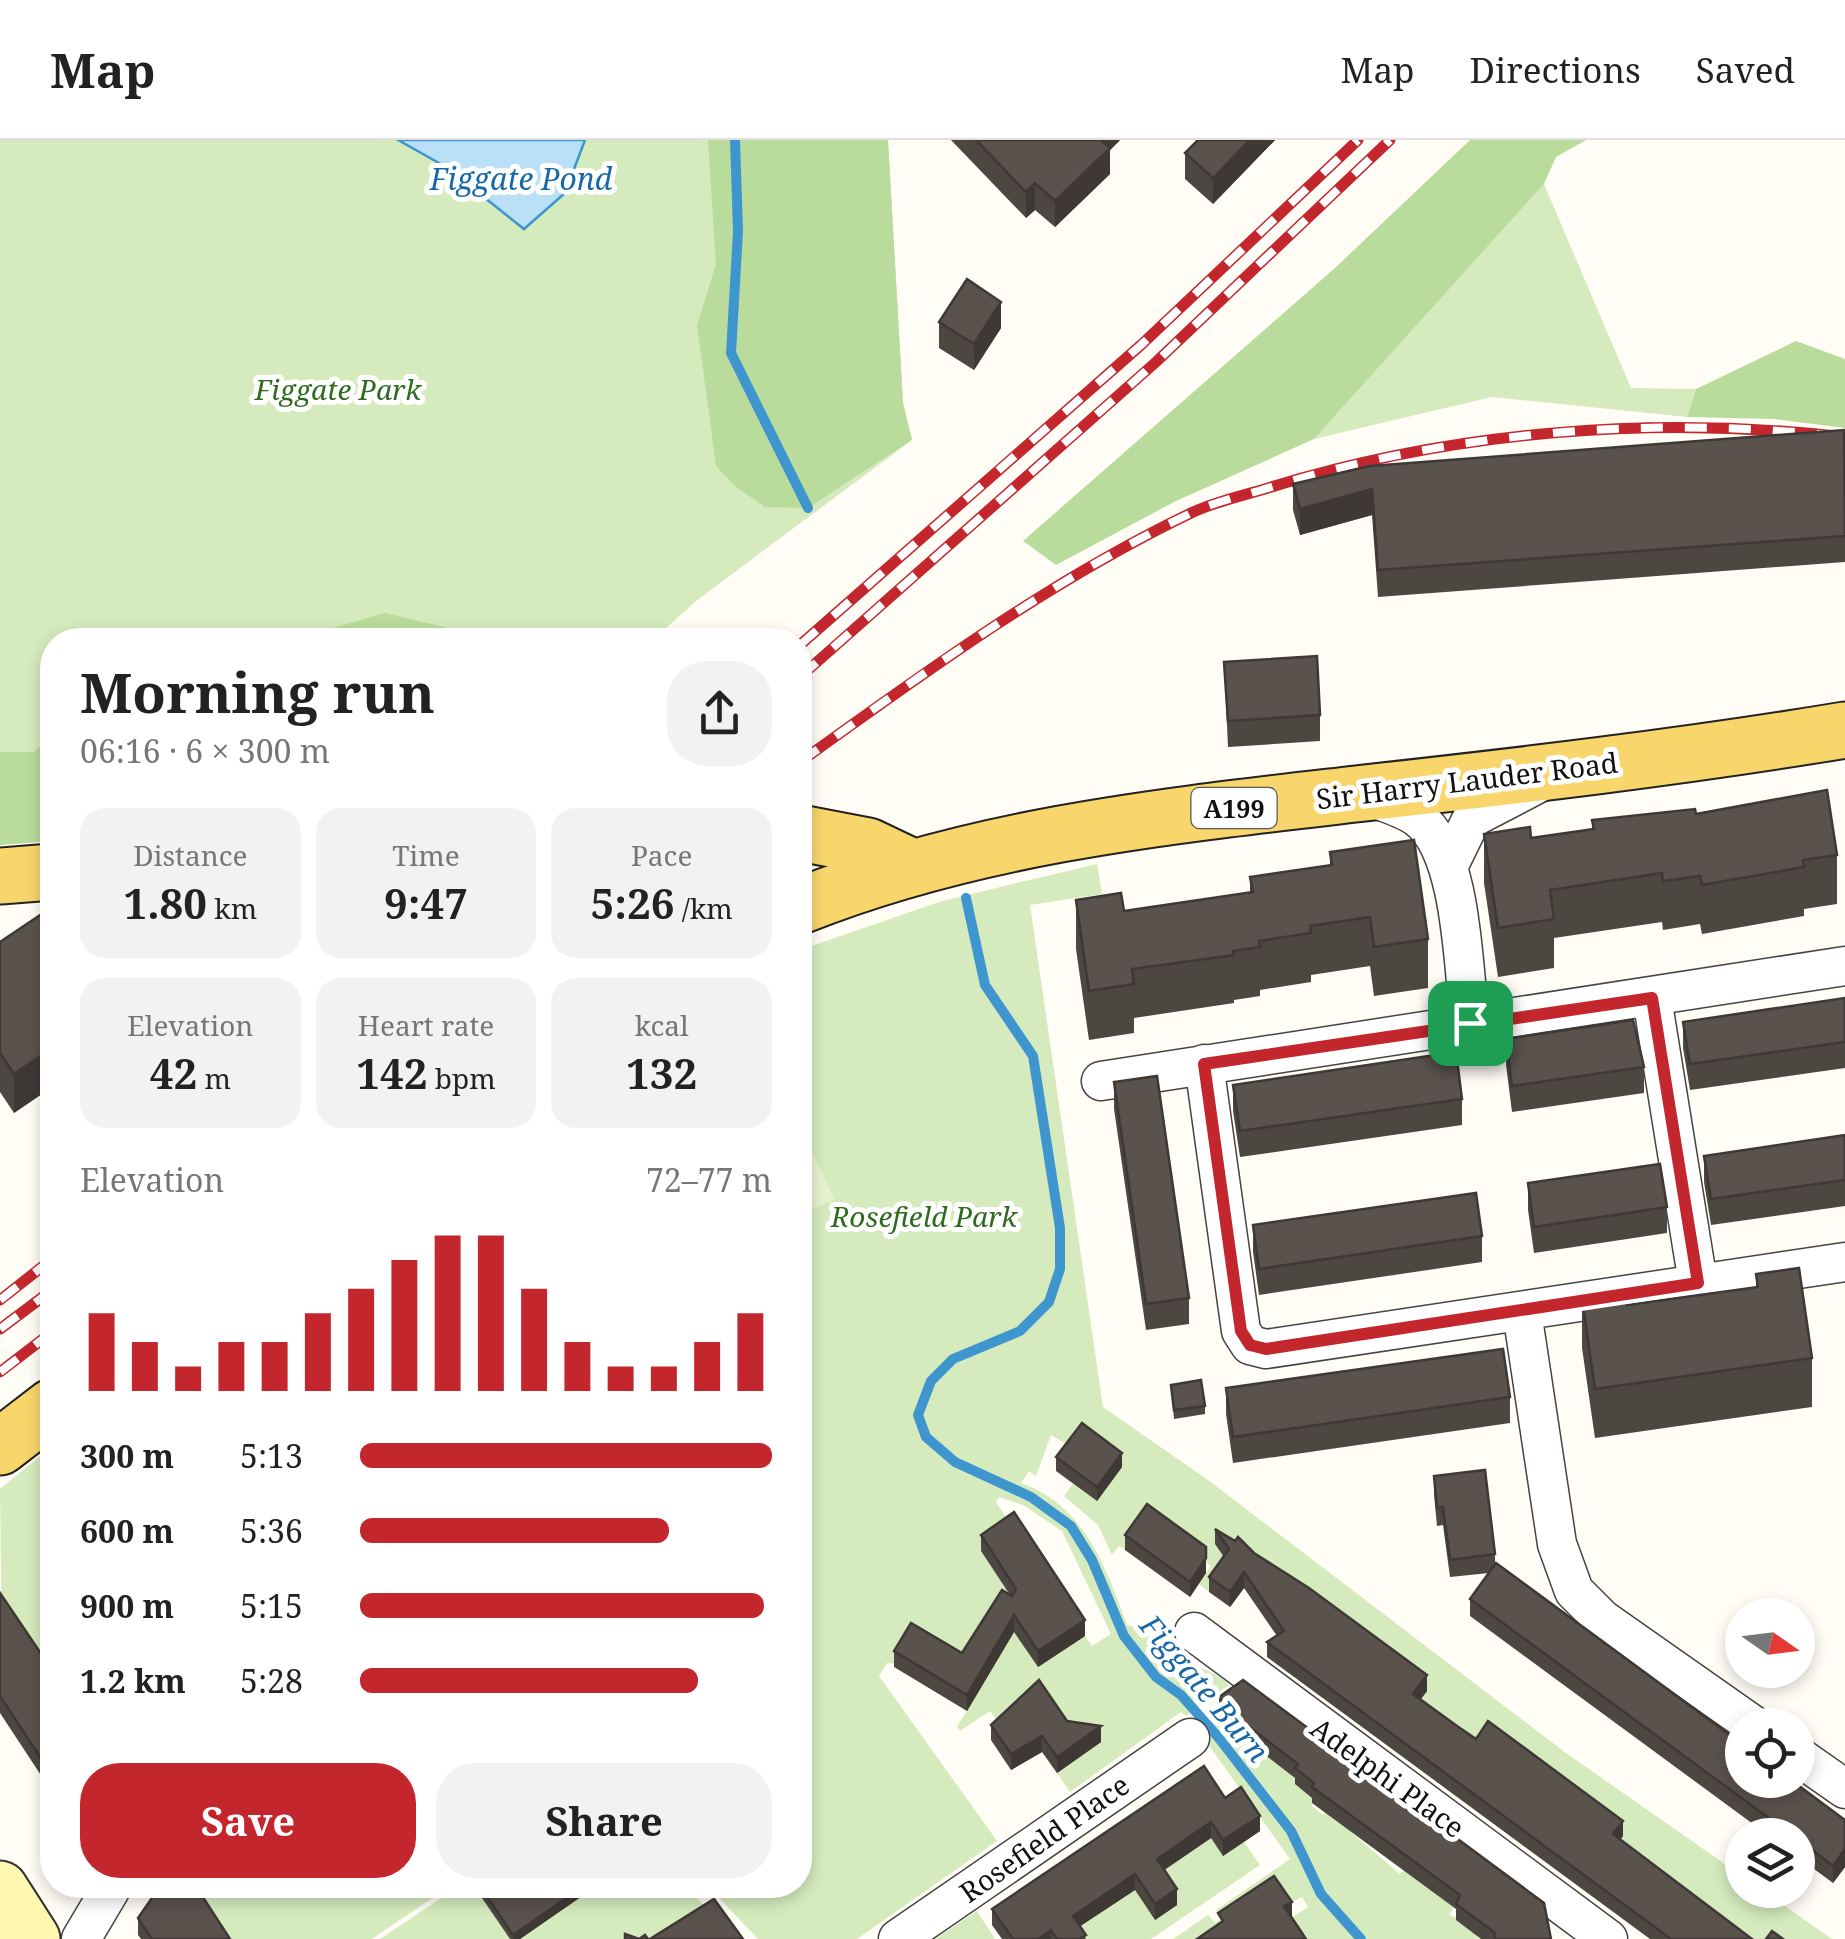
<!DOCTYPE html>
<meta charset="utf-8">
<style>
body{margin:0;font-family:"Noto Serif",serif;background:#f2f2f2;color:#222;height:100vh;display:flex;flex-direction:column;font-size:38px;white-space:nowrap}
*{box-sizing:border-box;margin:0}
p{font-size:32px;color:#767676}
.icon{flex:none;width:55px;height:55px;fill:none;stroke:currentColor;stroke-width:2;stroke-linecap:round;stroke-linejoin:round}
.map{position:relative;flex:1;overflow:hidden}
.panel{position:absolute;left:40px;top:488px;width:772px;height:1270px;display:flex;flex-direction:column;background:#fff;border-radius:40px;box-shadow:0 5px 15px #0003}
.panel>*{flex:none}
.needle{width:65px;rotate:104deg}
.tools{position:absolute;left:1725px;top:1458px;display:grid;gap:20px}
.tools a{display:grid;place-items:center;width:90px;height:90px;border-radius:50%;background:#fff;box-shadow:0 5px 15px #0003;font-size:50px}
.pin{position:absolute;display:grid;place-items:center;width:85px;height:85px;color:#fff;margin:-42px;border-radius:20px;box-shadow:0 5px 15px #0006}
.round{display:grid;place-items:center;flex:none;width:105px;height:105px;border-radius:40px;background:#f2f2f2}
.headline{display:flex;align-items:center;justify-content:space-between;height:170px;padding:0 40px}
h1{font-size:55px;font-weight:700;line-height:75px}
.stats{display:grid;grid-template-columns:repeat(3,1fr);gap:15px;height:170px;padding:10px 40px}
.stats div{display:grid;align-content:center;border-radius:25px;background:#f2f2f2;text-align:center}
.stats b{font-size:42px;font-weight:700}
.stats small{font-size:28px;font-weight:400}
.stats p{font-size:28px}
.chart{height:280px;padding:20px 40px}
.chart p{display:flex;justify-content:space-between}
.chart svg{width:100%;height:180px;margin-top:10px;stroke:#c4262e;stroke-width:6}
.cta{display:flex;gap:20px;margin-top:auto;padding:20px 40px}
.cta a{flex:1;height:115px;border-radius:40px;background:#c4262e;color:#fff;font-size:40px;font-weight:700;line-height:115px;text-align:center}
.cta a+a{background:#f2f2f2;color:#222}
ul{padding:0 40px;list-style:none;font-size:32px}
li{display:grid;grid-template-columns:160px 120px 1fr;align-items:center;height:75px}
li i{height:25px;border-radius:12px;background:#c4262e}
header{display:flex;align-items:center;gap:60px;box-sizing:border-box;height:140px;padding:0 50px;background:#fff;border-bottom:2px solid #e0e0e0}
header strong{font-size:48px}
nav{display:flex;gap:55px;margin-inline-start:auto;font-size:35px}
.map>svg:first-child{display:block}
.green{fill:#d5ebbd;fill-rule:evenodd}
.forest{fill:#b9dc9c}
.pitch{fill:#e6f2cf}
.water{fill:#b9e0f7;stroke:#3f96cf;stroke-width:2.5}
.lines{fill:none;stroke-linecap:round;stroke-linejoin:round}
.stream{stroke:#3f96cf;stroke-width:10}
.street-casing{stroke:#444;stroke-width:41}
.secondary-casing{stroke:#333;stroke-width:59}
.primary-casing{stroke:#222;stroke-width:59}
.street{stroke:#fff;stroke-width:38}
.secondary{stroke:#fff6b0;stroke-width:55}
.primary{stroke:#f9d66b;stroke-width:55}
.rail-casing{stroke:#c4262e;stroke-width:11}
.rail{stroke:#fff;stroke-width:8;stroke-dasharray:22;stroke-linecap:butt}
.wall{fill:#4d4742}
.shaded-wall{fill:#3f3936}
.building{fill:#5a524d;stroke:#3f3936;stroke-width:2.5}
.route-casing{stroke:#fff;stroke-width:20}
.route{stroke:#c4262e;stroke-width:12}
.labels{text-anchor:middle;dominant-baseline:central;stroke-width:10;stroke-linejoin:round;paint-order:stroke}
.shield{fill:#fff;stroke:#585858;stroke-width:2.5}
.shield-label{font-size:25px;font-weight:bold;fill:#111}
.park-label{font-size:28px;font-style:italic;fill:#2f6b1f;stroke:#fff}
.street-label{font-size:28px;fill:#111;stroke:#fff}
.water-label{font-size:30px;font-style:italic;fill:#1768a6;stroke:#fff}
</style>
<header>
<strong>Map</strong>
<nav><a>Map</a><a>Directions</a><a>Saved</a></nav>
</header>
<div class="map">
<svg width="1845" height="1799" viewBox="0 0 1845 1799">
<rect width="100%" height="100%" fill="#fffdf5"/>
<path class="green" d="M 0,0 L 888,0 L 903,263 L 912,300 L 696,461 L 653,500 L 52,500 L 52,701 L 0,705 Z
M 1544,44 L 1631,248 L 1696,249 L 1687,277 L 1492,257 L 1314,299 Z
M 1097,724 L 1102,754 L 1030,765 L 1103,1267 L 1208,1340 L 1566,1613 L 1742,1736 L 1742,1750 L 1762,1750 L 1832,1799 L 1731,1799 L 1507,1655 L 1238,1413 L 1209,1452 L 1199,1444 L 1211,1426 L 1147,1380 L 1125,1410 L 1119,1406 L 1112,1415 L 1098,1385 L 1064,1356 L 1073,1344 L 1097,1361 L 1122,1327 L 1087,1316 L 1051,1295 L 1036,1336 L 1029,1331 L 1021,1343 C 1084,1365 1106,1427 1127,1485 C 1148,1489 1154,1507 1172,1517 C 1192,1529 1211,1526 1229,1545 L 1186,1576 L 1181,1572 L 1070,1652 L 1057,1633 L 1080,1616 L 1004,1591 L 990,1571 L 960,1591 L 957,1587 L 996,1522 L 962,1530 L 887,1523 L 879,1536 L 997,1701 L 857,1799 L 758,1799 L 707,1745 L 800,1745 L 800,810 L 942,761 ZM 999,1357 L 1023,1365 L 1062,1391 L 1111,1494 L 1092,1506 L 1085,1496 L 1037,1527 L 1014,1389 L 996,1362 Z
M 52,1306 L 52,1546 L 3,1578 L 0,1349 Z
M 1219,1573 L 1275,1623 L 1279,1619 L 1314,1660 L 1311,1665 L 1323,1675 L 1330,1667 L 1352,1693 L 1400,1734 L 1413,1719 L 1454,1767 L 1449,1775 L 1482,1788 L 1476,1796 L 1479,1799 L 1295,1799 L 1284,1783 L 1308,1767 L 1302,1757 L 1222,1799 L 1173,1799 L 1208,1775 L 1215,1783 L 1221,1778 L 1216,1770 L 1290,1719 L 1205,1600 L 1192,1593 Z
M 1211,1698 L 1244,1702 L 1260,1725 L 1151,1799 L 1078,1799 L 1073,1791 Z
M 196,1745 L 451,1745 L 372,1799 L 219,1799 Z
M 461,1745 L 473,1745 L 510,1799 L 380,1799 Z
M 579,1745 L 685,1745 L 714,1776 L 691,1799 L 520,1799 L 584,1755 Z
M 977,1771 L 995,1799 L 935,1799 Z"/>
<path class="forest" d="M 708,0 L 888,0 L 903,263 L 912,300 L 808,368 L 765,367 L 736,347 L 716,326 L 697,185 L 716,124 Z
M 1470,0 L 1586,0 L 1556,17 L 1544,44 L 1314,299 L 1174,362 L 1056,425 L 1023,401 L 1335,128 Z
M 1796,201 L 1845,219 L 1845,288 L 1775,279 L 1687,277 L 1696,249 Z
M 385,473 L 461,491 L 467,500 L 312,500 L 319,492 Z
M 52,594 L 52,701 L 0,705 L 0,612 L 34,612 Z"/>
<path class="pitch" d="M 800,985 L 834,1059 L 800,1075 Z"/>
<path class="water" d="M 398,0 L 585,0 L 565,53 L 524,89 L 446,27 Z"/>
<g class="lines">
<path class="stream" d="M 735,0 L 738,91 L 731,213 L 808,368
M 966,758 L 985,845 L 1033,916 L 1060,1088 L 1060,1129 L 1049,1162 L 1020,1191 L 953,1219 L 931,1241 L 918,1275 L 926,1297 L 955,1322 L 1031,1357 L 1071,1386 L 1092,1420 L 1124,1496 L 1156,1537 L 1181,1555 L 1218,1597 L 1291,1691 L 1321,1754 L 1361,1799"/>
<g class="street-casing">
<path id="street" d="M 1369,656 C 1384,663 1405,668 1418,678 C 1463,712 1463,829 1470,883
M 1449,725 L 1472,678 L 1537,644
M 1652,858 L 1698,1143
M 1204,924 L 1241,1191 L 1250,1205 L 1266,1209 L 1845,1122
M 1101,941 L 1845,826
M 1522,1172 L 1557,1404 L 1574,1451 L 1602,1479 L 1753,1585
M 1194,1492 L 1608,1799
M 1798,1616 L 1845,1649
M 81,1799 L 113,1745
M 898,1799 L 1190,1598"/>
</g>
<g class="secondary-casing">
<path id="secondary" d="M 0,1749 L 32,1799"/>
</g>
<g class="primary-casing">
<path id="primary" d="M 800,693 L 868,706 L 910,726
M 0,736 L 52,732
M 800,766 C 979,695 1166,676 1356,654 C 1519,636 1683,617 1845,590
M 0,1307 L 52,1267"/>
</g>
<use href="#street" class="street"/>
<use href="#secondary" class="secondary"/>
<use href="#primary" class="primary"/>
<g class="rail-casing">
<path id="rail" d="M 800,505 L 1141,205 L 1358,0
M 800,537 L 1156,222 L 1390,0
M 800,622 C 925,532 1050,441 1189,374 C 1213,362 1242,356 1268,348 C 1451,291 1655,275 1845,297
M 0,1160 L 52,1119
M 0,1189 L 52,1150
M 0,1232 L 52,1192"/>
</g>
<use href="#rail" class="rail"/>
</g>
<path class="wall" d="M 951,0 L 1120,0 L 1110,10 L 1110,34 L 1055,87 L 1035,70 L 1026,78 Z
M 1275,0 L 1213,64 L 1185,39 L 1185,13 Z
M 939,182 L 1001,188 L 974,230 L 939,208 Z
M 1845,310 L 1845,422 L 1378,457 L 1372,375 L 1300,395 L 1293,370 L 1293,344 Z
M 1224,522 L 1320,575 L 1320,601 L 1228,607 Z
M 1696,674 L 1837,715 L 1837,764 L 1804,769 L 1804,776 L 1702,794 L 1700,784 L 1663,790 L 1662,782 L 1554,798 L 1554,828 L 1498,837 L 1484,743 L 1484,694 L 1531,698 L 1592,689 L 1592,680 Z
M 1330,712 L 1428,799 L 1428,848 L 1374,856 L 1370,826 L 1311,835 L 1311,842 L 1260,850 L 1260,856 L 1234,860 L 1234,863 L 1134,878 L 1134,893 L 1089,900 L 1076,809 L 1076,760 L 1124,771 L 1250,753 L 1250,737 L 1330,725 Z
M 52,767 L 52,947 L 14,973 L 0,952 L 0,802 Z
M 1845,858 L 1845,928 L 1690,950 L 1683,908 L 1683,882 Z
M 1506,899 L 1644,927 L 1644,953 L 1512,972 L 1506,925 Z
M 1114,942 L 1189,1158 L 1189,1184 L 1146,1190 L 1114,969 Z
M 1233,945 L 1462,959 L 1462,985 L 1240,1017 L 1233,971 Z
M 1845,995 L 1845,1066 L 1711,1085 L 1704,1042 L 1704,1016 Z
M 1528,1043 L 1667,1067 L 1667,1093 L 1534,1113 L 1528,1070 Z
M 1253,1085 L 1482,1096 L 1482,1122 L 1259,1155 L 1253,1112 Z
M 1756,1134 L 1812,1218 L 1812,1267 L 1595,1298 L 1582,1208 L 1582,1159 L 1627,1165 L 1756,1147 Z
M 1171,1245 L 1205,1266 L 1205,1274 L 1174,1279 Z
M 1226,1248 L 1510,1257 L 1510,1283 L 1233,1323 L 1226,1274 Z
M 1056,1317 L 1122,1327 L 1097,1361 L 1056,1331 Z
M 1434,1336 L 1495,1414 L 1495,1424 L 1845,1680 L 1845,1727 L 1833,1743 L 1798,1717 L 1798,1695 L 1768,1695 L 1470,1476 L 1470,1459 L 1489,1433 L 1450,1437 L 1443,1385 L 1437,1386 L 1434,1354 Z
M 1215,1389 L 1254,1413 L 1427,1551 L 1420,1559 L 1457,1586 L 1623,1696 L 1620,1700 L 1752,1799 L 1650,1799 L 1267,1517 L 1267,1502 L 1277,1496 L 1244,1448 L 1230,1467 L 1209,1452 L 1209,1437 L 1224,1417 L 1215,1404 Z
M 981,1395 L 1085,1496 L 1038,1527 L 1014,1492 L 967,1571 L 894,1527 L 894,1511 L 962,1513 L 1010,1455 L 981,1411 Z
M 1125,1395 L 1206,1433 L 1190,1457 L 1125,1410 Z
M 0,1453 L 52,1530 L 52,1652 L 0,1573 Z
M 1219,1557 L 1551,1799 L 1481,1799 L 1456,1780 L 1456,1769 L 1312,1663 L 1312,1658 L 1295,1644 L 1295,1638 L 1235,1592 L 1235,1586 L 1219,1573 Z
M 1067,1581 L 1101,1602 L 1057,1633 L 1042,1612 L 1011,1630 L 991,1600 L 991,1585 Z
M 1225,1658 L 1260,1691 L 1223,1716 L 1211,1698 L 1164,1730 L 1177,1765 L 1155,1780 L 1135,1750 L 1080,1786 L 1086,1799 L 1002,1799 L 992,1785 L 992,1769 Z
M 473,1745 L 598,1745 L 520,1799 L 510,1799 Z
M 217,1749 L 202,1758 L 230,1799 L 141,1799 L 138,1795 L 138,1778 Z"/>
<path class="shaded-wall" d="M 1097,0 L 1120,0 L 1110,10 L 1110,34 L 1055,87 L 1055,61 Z
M 1250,0 L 1275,0 L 1213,64 L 1213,38 Z
M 1035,43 L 1035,70 L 1026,78 L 1026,52 Z
M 1001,162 L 1001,188 L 974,230 L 974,204 Z
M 1372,349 L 1372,375 L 1300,395 L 1300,369 Z
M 52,908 L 52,947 L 14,973 L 14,934 Z
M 1122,1313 L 1122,1327 L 1097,1361 L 1097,1347 Z
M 1206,1418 L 1206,1433 L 1190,1457 L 1190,1442 Z
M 1244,1432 L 1244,1448 L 1230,1467 L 1230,1452 Z
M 1014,1475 L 1014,1492 L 967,1571 L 967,1555 Z
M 1085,1480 L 1085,1496 L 1038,1527 L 1038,1511 Z
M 1427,1535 L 1427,1551 L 1413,1570 L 1413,1554 Z
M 1101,1586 L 1101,1602 L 1057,1633 L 1057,1617 Z
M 1042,1596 L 1042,1612 L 1011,1630 L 1011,1614 Z
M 1260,1676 L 1260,1691 L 1223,1716 L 1223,1700 Z
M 1623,1681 L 1623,1696 L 1613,1709 L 1613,1694 Z
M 1211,1682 L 1211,1698 L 1157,1735 L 1157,1719 Z
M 1845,1709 L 1845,1727 L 1833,1743 L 1833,1726 Z
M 1135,1734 L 1135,1750 L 1073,1791 L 1073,1776 Z
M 194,1745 L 220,1745 L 217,1749 L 194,1762 Z
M 585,1745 L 598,1745 L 520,1799 L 513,1799 L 513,1795 Z
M 1177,1749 L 1177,1765 L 1155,1780 L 1155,1764 Z
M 1292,1762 L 1292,1778 L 1284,1766 Z
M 1051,1790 L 1051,1799 L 1039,1799 Z"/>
<path class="building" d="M 976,0 L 1101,0 L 1110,8 L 1055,61 L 1035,43 L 1026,52 Z
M 1198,0 L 1250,0 L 1213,38 L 1185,13 Z
M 967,139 L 1001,162 L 974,204 L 939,182 Z
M 1844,290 L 1845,396 L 1378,430 L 1372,349 L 1300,369 L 1293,344 L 1370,326 Z
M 1317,516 L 1320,575 L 1228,581 L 1224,522 Z
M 1827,650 L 1837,715 L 1803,720 L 1804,727 L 1702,745 L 1700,736 L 1663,741 L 1662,733 L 1550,750 L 1554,779 L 1498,788 L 1484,694 L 1530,687 L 1531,698 L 1594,689 L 1592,680 L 1695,669 L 1696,674 Z
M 1414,700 L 1428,799 L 1374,807 L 1370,777 L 1310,786 L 1311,793 L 1259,801 L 1260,807 L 1233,811 L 1234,815 L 1132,829 L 1134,844 L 1089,851 L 1076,760 L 1121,753 L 1124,771 L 1253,752 L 1250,737 L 1332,725 L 1330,712 Z
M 52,767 L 52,908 L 14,934 L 0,913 L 0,802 Z
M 1845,858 L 1845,902 L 1690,924 L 1683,882 Z
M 1633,880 L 1644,927 L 1512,946 L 1506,899 Z
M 1456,912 L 1462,959 L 1240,991 L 1233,945 Z
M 1157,936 L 1189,1158 L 1146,1164 L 1114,942 Z
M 1845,995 L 1845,1040 L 1711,1059 L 1704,1016 Z
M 1660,1024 L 1667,1067 L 1534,1087 L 1528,1043 Z
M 1476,1053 L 1482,1096 L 1259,1129 L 1253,1085 Z
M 1799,1128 L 1812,1218 L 1595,1249 L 1582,1159 L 1625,1153 L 1627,1165 L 1758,1147 L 1756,1134 Z
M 1503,1209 L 1510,1257 L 1233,1297 L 1226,1248 Z
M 1201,1240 L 1205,1266 L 1174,1270 L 1171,1245 Z
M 1082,1283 L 1122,1313 L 1097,1347 L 1056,1317 Z
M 1485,1330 L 1495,1414 L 1450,1420 L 1443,1367 L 1437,1368 L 1434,1336 Z
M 1147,1364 L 1206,1407 L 1206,1418 L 1190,1442 L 1125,1395 Z
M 1014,1372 L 1085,1480 L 1038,1511 L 1014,1475 L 967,1555 L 894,1511 L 911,1483 L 962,1513 L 1002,1450 L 1012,1456 L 1016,1449 L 981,1395 Z
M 1215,1389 L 1235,1401 L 1238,1397 L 1254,1413 L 1309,1448 L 1427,1535 L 1413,1554 L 1457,1586 L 1476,1599 L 1488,1581 L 1623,1681 L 1613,1694 L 1752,1799 L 1671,1799 L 1267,1502 L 1284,1491 L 1244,1432 L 1230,1452 L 1209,1437 L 1229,1409 Z
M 1496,1423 L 1742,1604 L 1742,1640 L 1791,1640 L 1845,1680 L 1845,1709 L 1833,1726 L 1798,1699 L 1798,1695 L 1792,1695 L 1470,1459 Z
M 0,1453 L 52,1530 L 52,1635 L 0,1556 Z
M 1039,1540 L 1067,1581 L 1101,1586 L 1057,1617 L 1042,1596 L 1011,1614 L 991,1585 Z
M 1243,1540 L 1544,1763 L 1551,1799 L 1495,1799 L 1494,1792 L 1456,1764 L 1460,1755 L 1312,1647 L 1314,1643 L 1295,1628 L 1298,1624 L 1235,1576 L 1238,1571 L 1219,1557 Z
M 1204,1626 L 1225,1658 L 1241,1647 L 1260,1676 L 1223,1700 L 1211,1682 L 1157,1719 L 1177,1749 L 1155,1764 L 1135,1734 L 1073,1776 L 1086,1795 L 1079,1799 L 1057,1799 L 1051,1790 L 1039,1799 L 1013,1799 L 992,1769 Z
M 1274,1736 L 1292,1762 L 1284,1766 L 1306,1799 L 1197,1799 L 1223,1781 L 1218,1773 Z
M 161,1745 L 195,1745 L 230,1799 L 152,1799 L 138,1778 Z
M 479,1745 L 585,1745 L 513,1795 Z
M 714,1759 L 743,1799 L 650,1799 Z
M 1772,1791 L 1783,1799 L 1766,1799 Z
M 625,1794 L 639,1799 L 645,1795 L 648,1799 L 625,1799 Z"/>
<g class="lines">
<g class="route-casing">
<path id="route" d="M 1652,858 L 1698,1143 L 1266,1209 L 1250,1205 L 1241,1191 L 1204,924 Z"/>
</g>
<use href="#route" class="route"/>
</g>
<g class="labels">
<rect class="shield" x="1191.5" y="648" width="85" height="40" rx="8"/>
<g class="shield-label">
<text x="1234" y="668">A199</text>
</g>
<g class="park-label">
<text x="338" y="249">Figgate Park</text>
<text x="924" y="1076">Rosefield Park</text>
</g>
<g class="street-label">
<text transform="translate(1467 640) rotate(-7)">Sir Harry Lauder Road</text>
<text transform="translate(1388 1637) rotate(36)">Adelphi Place</text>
<text transform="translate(1044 1698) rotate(-35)">Rosefield Place</text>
</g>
<g class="water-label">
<text x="521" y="38">Figgate Pond</text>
<text transform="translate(1205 1548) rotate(50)">Figgate Burn</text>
</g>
</g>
</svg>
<div class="tools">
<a><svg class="needle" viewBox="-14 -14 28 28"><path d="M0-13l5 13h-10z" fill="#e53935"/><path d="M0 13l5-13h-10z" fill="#767676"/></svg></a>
<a><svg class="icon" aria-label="locate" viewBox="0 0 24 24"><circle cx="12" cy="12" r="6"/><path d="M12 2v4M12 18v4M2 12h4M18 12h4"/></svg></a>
<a><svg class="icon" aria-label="layers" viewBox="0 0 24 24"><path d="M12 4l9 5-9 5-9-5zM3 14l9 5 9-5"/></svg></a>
</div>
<div class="pin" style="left:1470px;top:883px;background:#1e9e55"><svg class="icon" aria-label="arrive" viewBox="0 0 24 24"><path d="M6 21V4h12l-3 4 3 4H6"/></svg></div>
<section class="panel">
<div class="headline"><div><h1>Morning run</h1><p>06:16 · 6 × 300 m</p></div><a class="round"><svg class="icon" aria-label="share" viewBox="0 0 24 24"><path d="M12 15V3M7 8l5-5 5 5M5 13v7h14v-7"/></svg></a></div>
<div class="stats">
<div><p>Distance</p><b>1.80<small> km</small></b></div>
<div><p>Time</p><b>9:47</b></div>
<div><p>Pace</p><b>5:26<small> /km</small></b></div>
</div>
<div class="stats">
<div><p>Elevation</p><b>42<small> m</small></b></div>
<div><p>Heart rate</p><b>142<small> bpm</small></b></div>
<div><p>kcal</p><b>132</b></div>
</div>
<div class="chart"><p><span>Elevation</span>72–77 m</p>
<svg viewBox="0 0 160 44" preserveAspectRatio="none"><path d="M5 44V25M15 44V32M25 44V38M35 44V32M45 44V32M55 44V25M65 44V19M75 44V12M85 44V6M95 44V6M105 44V19M115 44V32M125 44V38M135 44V38M145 44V32M155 44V25"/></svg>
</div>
<ul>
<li><b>300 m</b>5:13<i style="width:100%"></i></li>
<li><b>600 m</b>5:36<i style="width:75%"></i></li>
<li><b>900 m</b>5:15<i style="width:98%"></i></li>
<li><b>1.2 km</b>5:28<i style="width:82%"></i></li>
</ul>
<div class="cta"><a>Save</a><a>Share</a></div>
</section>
</div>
